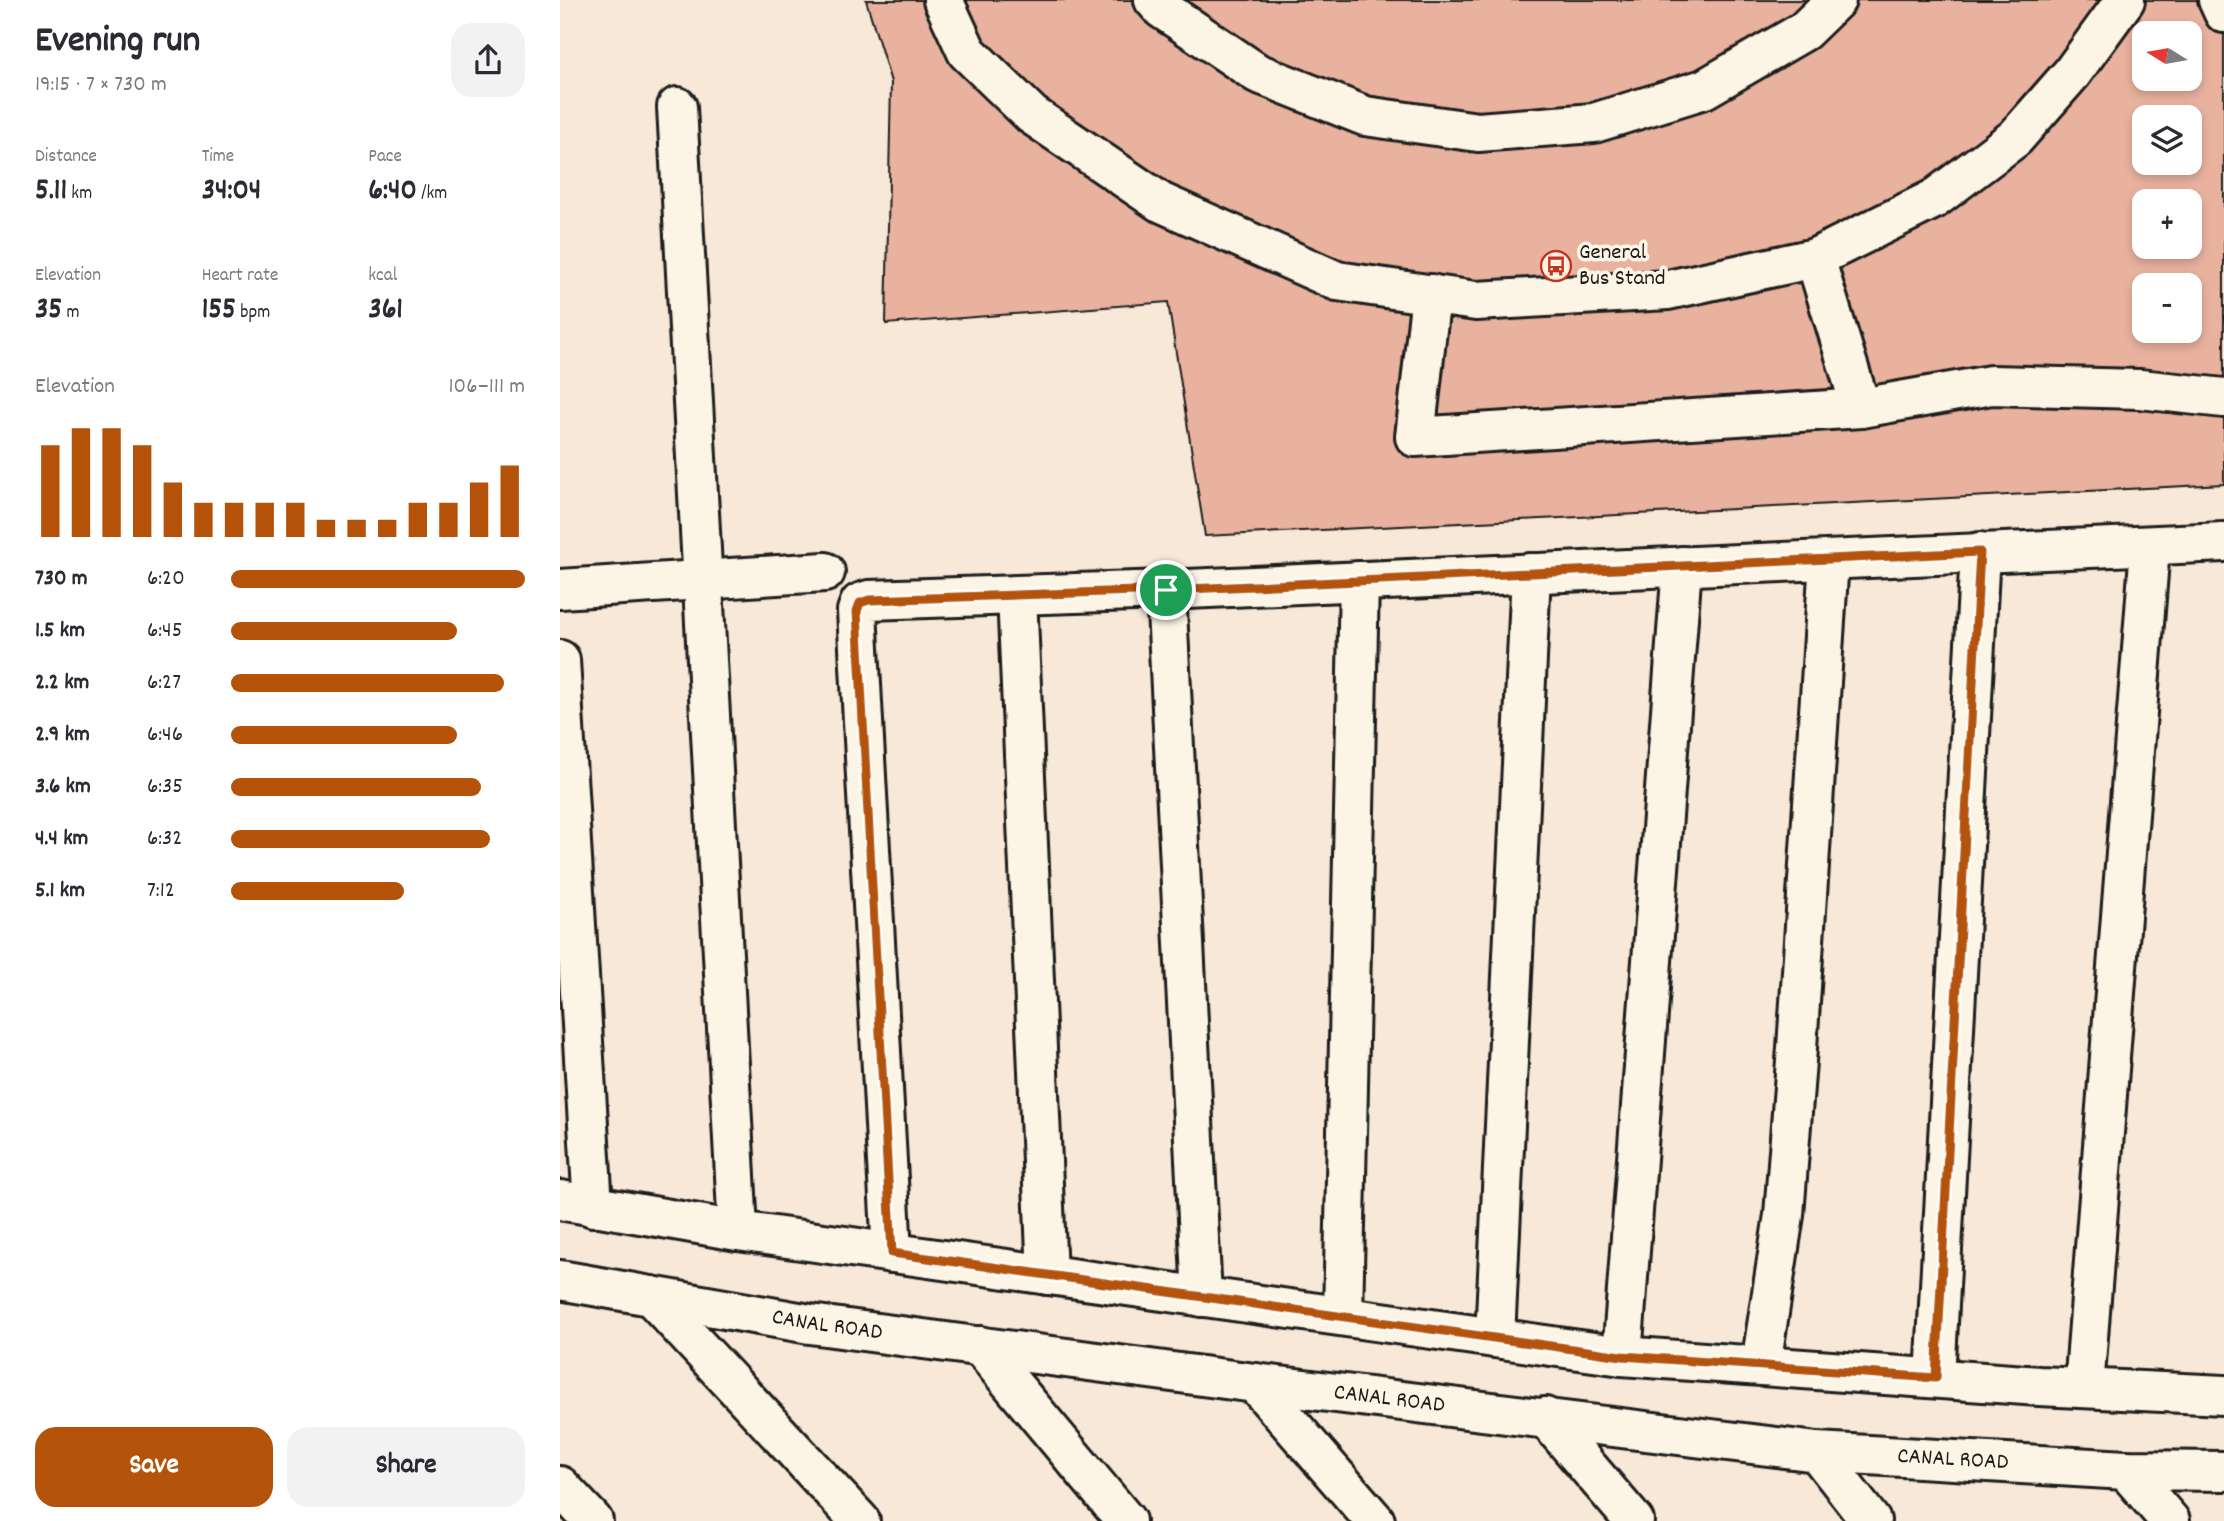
<!DOCTYPE html>
<meta charset="utf-8">
<style>
body{margin:0;font-family:Dekko,sans-serif;background:#f2f2f3;color:#2b2b33;height:100vh;display:flex;flex-direction:column;font-size:26px;white-space:nowrap}
*{box-sizing:border-box;margin:0}
p{font-size:23px;color:#7c7c81}
.icon{flex:none;width:38px;height:38px;fill:none;stroke:currentColor;stroke-width:2;stroke-linecap:round;stroke-linejoin:round}
.map{position:relative;flex:1;overflow:hidden}
.details{display:flex;flex-direction:column;background:#fff;width:560px}
.details>*{flex:none}
.needle{width:46px;rotate:281deg}
.tools{position:absolute;left:1572px;top:21px;display:grid;gap:14px}
.tools a{display:grid;place-items:center;width:70px;height:70px;border-radius:14px;background:#fff;box-shadow:0 4px 10px #0003;font-size:35px}
.pin{position:absolute;display:grid;place-items:center;width:60px;height:60px;color:#fff;margin:-30px;border:4px solid #fff;border-radius:50%;box-shadow:0 2px 7px #0007}
.round{display:grid;place-items:center;flex:none;width:74px;height:74px;border-radius:21px;background:#f2f2f3}
.headline{display:flex;align-items:center;justify-content:space-between;height:119px;padding:0 35px}
h1{font-size:38px;font-weight:700;line-height:52px}
.stats{display:grid;grid-template-columns:repeat(3,1fr);gap:10px;height:119px;padding:7px 35px}
.stats div{display:grid;align-content:center}
.stats b{font-size:30px;font-weight:700}
.stats small{font-size:19px;font-weight:400}
.stats p{font-size:19px}
.chart{height:196px;padding:14px 35px}
.chart p{display:flex;justify-content:space-between}
.chart svg{width:100%;height:126px;margin-top:7px;stroke:#b45309;stroke-width:6}
.primary-button{display:flex;gap:14px;margin-top:auto;padding:14px 35px}
.primary-button a{flex:1;height:80px;border-radius:21px;background:#b45309;color:#fff;font-size:28px;font-weight:700;line-height:80px;text-align:center}
.primary-button a+a{background:#f2f2f3;color:#2b2b33}
ul{padding:0 35px;list-style:none;font-size:23px}
li{display:grid;grid-template-columns:112px 84px 1fr;align-items:center;height:52px}
li i{height:18px;border-radius:9px;background:#b45309}
main{display:flex;flex:1;min-height:0}
.map>svg:first-child{display:block}
.shadow{fill:#0003;fill-rule:evenodd}
.building{fill:#e9b29f;stroke:#1c1c1c;stroke-width:2;fill-rule:evenodd}
.lines{fill:none;stroke-linecap:round;stroke-linejoin:round}
.minor-casing{stroke:#1c1c1c;stroke-width:44}
.minor{stroke:#fcf5e5;stroke-width:38}
.route-casing{stroke:#fff;stroke-width:14}
.route{stroke:#b45309;stroke-width:9}
.labels{text-anchor:middle;dominant-baseline:central;stroke-width:7;stroke-linejoin:round;paint-order:stroke}
.poi-label{font-size:23px;fill:#1c1c1c;stroke:#fcf5e5;text-anchor:start}
.street-label{font-size:23px;fill:#1c1c1c;stroke:#fcf5e5}
</style>
<main>
<section class="details">
<div class="headline"><div><h1>Evening run</h1><p>19:15 · 7 × 730 m</p></div><a class="round"><svg class="icon" aria-label="share" viewBox="0 0 24 24"><path d="M12 15V3M7 8l5-5 5 5M5 13v7h14v-7"/></svg></a></div>
<div class="stats">
<div><p>Distance</p><b>5.11<small> km</small></b></div>
<div><p>Time</p><b>34:04</b></div>
<div><p>Pace</p><b>6:40<small> /km</small></b></div>
</div>
<div class="stats">
<div><p>Elevation</p><b>35<small> m</small></b></div>
<div><p>Heart rate</p><b>155<small> bpm</small></b></div>
<div><p>kcal</p><b>361</b></div>
</div>
<div class="chart"><p><span>Elevation</span>106–111 m</p>
<svg viewBox="0 0 160 44" preserveAspectRatio="none"><path d="M5 44V12M15 44V6M25 44V6M35 44V12M45 44V25M55 44V32M65 44V32M75 44V32M85 44V32M95 44V38M105 44V38M115 44V38M125 44V32M135 44V32M145 44V25M155 44V19"/></svg>
</div>
<ul>
<li><b>730 m</b>6:20<i style="width:100%"></i></li>
<li><b>1.5 km</b>6:45<i style="width:77%"></i></li>
<li><b>2.2 km</b>6:27<i style="width:93%"></i></li>
<li><b>2.9 km</b>6:46<i style="width:77%"></i></li>
<li><b>3.6 km</b>6:35<i style="width:85%"></i></li>
<li><b>4.4 km</b>6:32<i style="width:88%"></i></li>
<li><b>5.1 km</b>7:12<i style="width:59%"></i></li>
</ul>
<div class="primary-button"><a>Save</a><a>Share</a></div>
</section>
<div class="map">
<svg width="1664" height="1521" viewBox="0 0 1664 1521">
<rect width="100%" height="100%" fill="#f8e8d7"/>
<filter id="ink" filterUnits="userSpaceOnUse"><feTurbulence type="fractalNoise" baseFrequency=".0143" numOctaves="2"/><feDisplacementMap in="SourceGraphic" scale="14" xChannelSelector="R" yChannelSelector="G"/><feConvolveMatrix kernelMatrix="1 2 1 2 8 2 1 2 1" color-interpolation-filters="sRGB"/></filter>
<g filter="url(#ink)">
<path class="shadow" d="M 307,0 L 1664,0 L 1664,482 L 609,300 L 332,82 ZM 1584,33 L 1629,33 L 1629,79 L 1584,79 ZM 1584,117 L 1629,117 L 1629,163 L 1584,163 ZM 1584,201 L 1629,201 L 1629,247 L 1584,247 ZM 1584,285 L 1629,285 L 1629,331 L 1584,331 Z"/>
<path class="building" d="M 306,0 L 1664,0 L 1664,484 L 645,536 L 608,302 L 326,324 L 331,82 ZM 1584,33 L 1629,33 L 1629,79 L 1584,79 ZM 1584,117 L 1629,117 L 1629,163 L 1584,163 ZM 1584,201 L 1629,201 L 1629,247 L 1584,247 ZM 1584,285 L 1629,285 L 1629,331 L 1584,331 Z"/>
<g class="lines">
<g class="minor-casing">
<g id="minor">
<path d="M 383,0 L 407,52 L 472,115 L 600,202 L 777,281 L 916,301 L 1108,290 L 1255,258 L 1374,199 L 1455,138 L 1512,73 L 1565,0"/>
<path d="M 594,0 L 602,9 L 697,73 L 805,116 L 918,132 L 1034,123 L 1144,89 L 1244,31 L 1276,0"/>
<path d="M 1658,0 L 1664,13"/>
<path d="M 117,107 L 178,1231"/>
<path d="M 1255,258 L 1301,408 L 1431,385 L 1580,389 L 1664,398"/>
<path d="M 871,294 L 855,437 L 1301,408"/>
<path d="M 0,589 L 265,572"/>
<path d="M 606,590 L 642,1297"/>
<path d="M 457,595 L 487,1275"/>
<path d="M 0,660 L 33,1207"/>
<path d="M 0,1200 L 178,1231 L 1062,1356 L 1479,1386 L 1664,1395"/>
<path d="M 332,1253 L 297,611 L 300,603 L 309,600 L 606,590 L 1664,542"/>
<path id="s1" d="M 0,1280 L 250,1324 L 695,1383 L 1257,1452 L 1566,1470 L 1664,1471"/>
<path d="M 91,1296 L 300,1521"/>
<path d="M 783,1316 L 799,581"/>
<path d="M 935,1338 L 971,573"/>
<path d="M 420,1346 L 566,1521"/>
<path d="M 1062,1356 L 1122,566"/>
<path d="M 1201,1365 L 1224,1215 L 1237,1048 L 1269,560"/>
<path d="M 1375,1378 L 1420,552"/>
<path d="M 695,1383 L 815,1521"/>
<path d="M 1524,1388 L 1590,547"/>
<path d="M 985,1417 L 1074,1521"/>
<path d="M 1257,1452 L 1311,1521"/>
<path d="M 1566,1470 L 1610,1521"/>
<path d="M 0,1486 L 33,1521"/>
</g>
</g>
<use href="#minor" class="minor"/>
</g>
</g>
<g class="lines" filter="url(#ink)">
<g class="route-casing">
<path id="route" d="M 1420,552 L 1376,1378 L 1062,1356 L 332,1253 L 297,611 L 300,603 L 309,600 L 606,590 Z"/>
</g>
<use href="#route" class="route"/>
</g>
<defs>
<g id="bus-ring" transform="scale(1.575)"><circle r="9.5" fill="#fcf5e5" stroke="#c8321e" stroke-width="1.5"/><path d="M-5-6H5V4H4V6H2V4H-2V6H-4V4H-5ZM-3.5-4V0h7V-4ZM-3.5 1.2v1.5H-2V1.2ZM2 1.2v1.5H3.5V1.2Z" fill="#c8321e"/></g>
</defs>
<g fill-rule="evenodd">
<use href="#bus-ring" x="996" y="266"/>
</g>
<g class="labels">
<g class="poi-label">
<text x="1019" y="253">General<tspan x="1019" dy="26">Bus Stand</tspan></text>
</g>
<g class="street-label">
<text stroke="none"><textPath href="#s1" startOffset="271">CANAL ROAD</textPath></text>
<text stroke="none"><textPath href="#s1" startOffset="838">CANAL ROAD</textPath></text>
<text stroke="none"><textPath href="#s1" startOffset="1405">CANAL ROAD</textPath></text>
</g>
</g>
</svg>
<div class="tools">
<a><svg class="needle" viewBox="-14 -14 28 28"><path d="M0-13l5 13h-10z" fill="#e53935"/><path d="M0 13l5-13h-10z" fill="#7c7c81"/></svg></a>
<a><svg class="icon" aria-label="layers" viewBox="0 0 24 24"><path d="M12 4l9 5-9 5-9-5zM3 14l9 5 9-5"/></svg></a>
<a>+</a>
<a>−</a>
</div>
<div class="pin" style="left:606px;top:590px;background:#1e9e55"><svg class="icon" aria-label="arrive" viewBox="0 0 24 24"><path d="M6 21V4h12l-3 4 3 4H6"/></svg></div>
</div>
</main>
